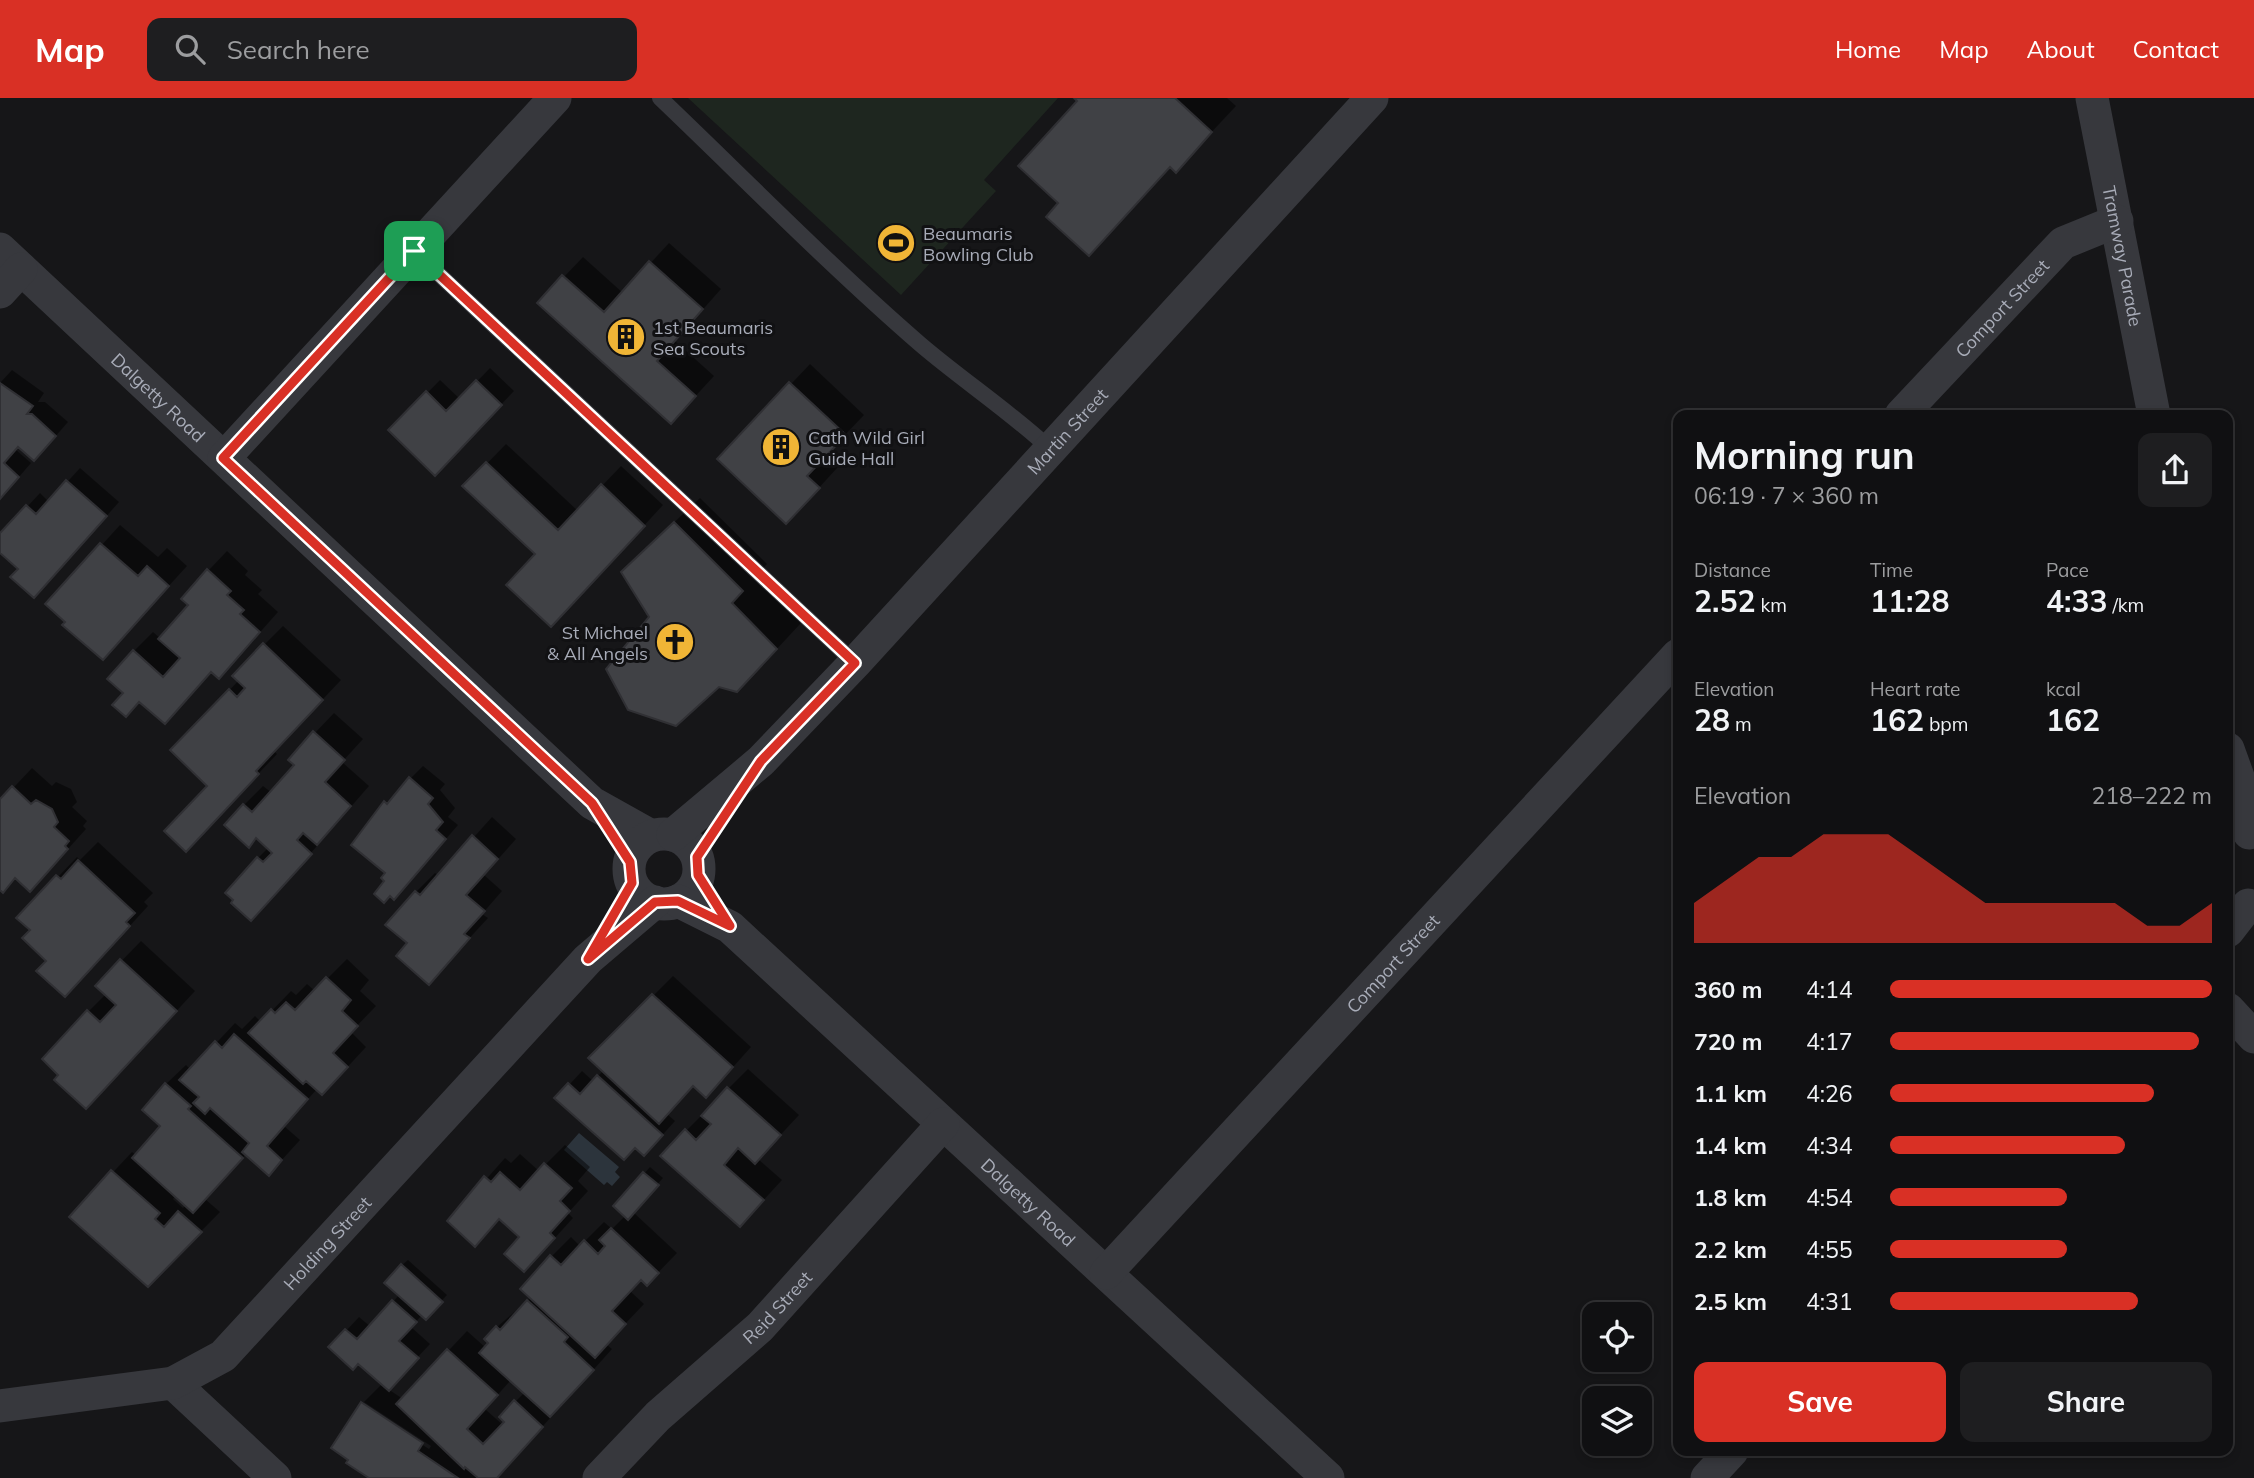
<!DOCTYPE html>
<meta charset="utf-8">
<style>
body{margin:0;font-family:Mulish,sans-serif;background:#1e1e20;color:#f1f3f6;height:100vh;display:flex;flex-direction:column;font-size:26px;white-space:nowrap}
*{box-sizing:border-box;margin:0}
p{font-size:23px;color:#9c9d9f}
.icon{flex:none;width:38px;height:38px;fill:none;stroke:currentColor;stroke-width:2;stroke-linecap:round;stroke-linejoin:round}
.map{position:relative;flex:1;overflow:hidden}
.panel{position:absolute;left:1673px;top:312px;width:560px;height:1046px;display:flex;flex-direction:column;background:#101012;border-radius:14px;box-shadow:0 4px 10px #0003,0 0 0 2px #303032}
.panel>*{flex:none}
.tools{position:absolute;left:1582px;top:1204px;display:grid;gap:14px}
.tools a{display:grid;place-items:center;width:70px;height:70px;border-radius:14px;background:#101012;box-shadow:0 4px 10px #0003,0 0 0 2px #303032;font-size:35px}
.pin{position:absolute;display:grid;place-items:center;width:60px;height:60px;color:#fff;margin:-30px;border-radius:14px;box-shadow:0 4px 10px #0006}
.round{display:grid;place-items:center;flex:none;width:74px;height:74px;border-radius:14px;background:#1e1e20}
.head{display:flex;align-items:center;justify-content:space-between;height:119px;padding:0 21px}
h1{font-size:38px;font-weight:700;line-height:52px}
.metrics{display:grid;grid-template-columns:repeat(3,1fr);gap:10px;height:119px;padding:7px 21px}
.metrics div{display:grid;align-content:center}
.metrics b{font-size:30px;font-weight:700}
.metrics small{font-size:19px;font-weight:400}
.metrics p{font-size:19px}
.chart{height:196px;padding:14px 21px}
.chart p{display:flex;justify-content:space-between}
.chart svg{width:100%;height:126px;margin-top:7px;fill:#d93025;opacity:.7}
.action{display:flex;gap:14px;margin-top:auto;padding:14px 21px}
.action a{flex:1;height:80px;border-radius:14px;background:#d93025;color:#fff;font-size:28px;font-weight:700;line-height:80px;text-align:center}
.action a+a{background:#1e1e20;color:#f1f3f6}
ul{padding:0 21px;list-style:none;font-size:23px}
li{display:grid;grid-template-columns:112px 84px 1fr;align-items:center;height:52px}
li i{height:18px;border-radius:9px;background:#d93025}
header{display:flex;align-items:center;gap:42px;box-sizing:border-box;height:98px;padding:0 35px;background:#d93025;color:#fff}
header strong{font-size:33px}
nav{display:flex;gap:38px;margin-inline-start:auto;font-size:24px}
.search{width:490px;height:63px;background:#1e1e20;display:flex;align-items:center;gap:18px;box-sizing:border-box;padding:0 24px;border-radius:14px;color:#9c9d9f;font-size:26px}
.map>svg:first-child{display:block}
.green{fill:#1e261f}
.water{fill:#2c343c}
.shadow{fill:#0007;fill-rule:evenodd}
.building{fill:#404145;stroke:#303034;stroke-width:2}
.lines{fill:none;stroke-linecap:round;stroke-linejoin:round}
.service{stroke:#37383d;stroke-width:16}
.minor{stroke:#37383d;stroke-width:33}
.route-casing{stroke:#fff;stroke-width:14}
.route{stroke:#d93025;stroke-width:9}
.labels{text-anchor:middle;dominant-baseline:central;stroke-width:6;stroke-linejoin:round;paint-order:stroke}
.poi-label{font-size:18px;fill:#a8acb8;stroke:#111113;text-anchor:start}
.street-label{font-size:18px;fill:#a8acb8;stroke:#111113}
</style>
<header>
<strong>Map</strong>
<div class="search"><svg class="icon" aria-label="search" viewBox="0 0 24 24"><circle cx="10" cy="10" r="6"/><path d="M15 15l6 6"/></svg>Search here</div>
<nav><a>Home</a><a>Map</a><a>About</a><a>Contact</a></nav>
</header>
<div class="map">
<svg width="2254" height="1380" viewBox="0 0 2254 1380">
<rect width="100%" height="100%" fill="#161618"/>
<path class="green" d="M 688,0 L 1058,0 L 984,82 L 996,93 L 901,197 Z"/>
<path class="water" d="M 579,1035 L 619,1069 L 615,1074 L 620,1079 L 612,1088 L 607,1084 L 604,1087 L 564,1052 Z"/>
<path class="shadow" d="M 1076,0 L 1227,0 L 1236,8 L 1176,72 L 1171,68 L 1089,156 L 1061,105 L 1080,3 Z
M 669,145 L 721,191 L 675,243 L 714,278 L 690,304 L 539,205 L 583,159 L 623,195 Z
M 810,266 L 864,317 L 825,358 L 838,369 L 805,405 L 720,361 Z
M 490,270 L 514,293 L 435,375 L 391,332 L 440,282 L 460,301 Z
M 12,272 L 44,295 L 38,304 L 45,304 L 68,324 L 47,348 L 19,347 L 15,351 L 31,365 L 0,401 L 0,285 Z
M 506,346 L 578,413 L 621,368 L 663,407 L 570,508 L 537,456 L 465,388 Z
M 80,370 L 119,404 L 47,485 L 20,471 L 0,453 L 0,438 L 40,395 L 49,404 Z
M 700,400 L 767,466 L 756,478 L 801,525 L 762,567 L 651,519 L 648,449 Z
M 120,427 L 158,459 L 167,450 L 187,468 L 103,560 L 48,506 Z
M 227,453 L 248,473 L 245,477 L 262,492 L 258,496 L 278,514 L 238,559 L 212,573 L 184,605 L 140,602 L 126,595 L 134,553 L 153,534 L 161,541 L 191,506 L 208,473 Z
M 283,528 L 341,582 L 274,653 L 277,656 L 205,732 L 210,687 L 173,652 L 239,582 L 264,547 Z
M 334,615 L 363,641 L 342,664 L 369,688 L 270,802 L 258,760 L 269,749 L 244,707 L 263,688 L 272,695 L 296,667 L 290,661 Z
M 423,668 L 445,686 L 440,692 L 455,710 L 448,719 L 458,727 L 407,786 L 387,783 L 388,775 L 354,747 L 386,705 Z
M 32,670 L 52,688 L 56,684 L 71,691 L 77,704 L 72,709 L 87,723 L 83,728 L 86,731 L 49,772 L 16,778 L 0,790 L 0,704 Z
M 492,719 L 516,741 L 484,777 L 502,793 L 482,816 L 488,820 L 429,884 L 409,845 L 416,794 L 435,775 L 439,778 Z
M 98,744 L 153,795 L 144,804 L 148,808 L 84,878 L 49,863 L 32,832 L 19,820 L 77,759 L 80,762 Z
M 141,843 L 195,893 L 105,990 L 88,914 L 106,896 L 97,888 Z
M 347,861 L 369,882 L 360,893 L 376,908 L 351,934 L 366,949 L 341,976 L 317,991 L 284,1028 L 300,1042 L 269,1076 L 246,1056 L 205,1101 L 220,1114 L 148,1187 L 71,1119 L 132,1054 L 136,1057 L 163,1028 L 166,986 L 186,967 L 191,972 L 235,925 L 242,931 L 255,918 L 261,924 L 291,893 L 296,897 L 307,886 L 315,893 ZM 176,1097 L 187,1106 L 183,1110 L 173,1101 Z
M 673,878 L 751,949 L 725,978 L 694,986 L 667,1016 L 675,1023 L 657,1043 L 557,1000 L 582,973 L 593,983 L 604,972 L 591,960 Z
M 748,971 L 799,1017 L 758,1061 L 782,1082 L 759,1107 L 686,1033 Z
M 565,1047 L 590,1069 L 578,1083 L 588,1093 L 568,1115 L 573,1120 L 544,1152 L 521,1139 L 500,1120 L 475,1146 L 449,1123 L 505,1060 L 511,1065 L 520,1056 L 539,1073 Z
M 650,1069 L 663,1080 L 633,1114 L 677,1155 L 647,1186 L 642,1180 L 630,1193 L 644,1206 L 606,1246 L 612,1251 L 561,1308 L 496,1380 L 372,1380 L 362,1306 L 383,1285 L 358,1264 L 331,1249 L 359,1219 L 371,1229 L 399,1197 L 402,1167 L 408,1162 L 447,1197 L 425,1220 L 422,1217 L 411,1229 L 430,1246 L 388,1291 L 403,1301 L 467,1233 L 486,1250 L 497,1229 L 532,1199 L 552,1158 L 571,1139 L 580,1148 L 604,1124 L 612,1131 L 626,1117 L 615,1108 ZM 511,1282 L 525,1294 L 515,1304 L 503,1327 L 485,1311 ZM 364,1304 L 431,1348 L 429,1351 L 364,1309 Z"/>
<path class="building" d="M 1074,0 L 1175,0 L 1212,34 L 1176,75 L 1170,69 L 1089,158 L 1046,119 L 1058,105 L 1018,68 L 1077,3 Z
M 649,163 L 703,211 L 657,263 L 696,298 L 671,326 L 537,205 L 562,177 L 604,214 Z
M 476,282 L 502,307 L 435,378 L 388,332 L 426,293 L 446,313 Z
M 789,284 L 846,337 L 807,378 L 820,390 L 786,426 L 717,361 Z
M 0,285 L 33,308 L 27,316 L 32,316 L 56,338 L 34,363 L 18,349 L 4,365 L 19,379 L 0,401 Z
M 486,364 L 558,432 L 601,386 L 645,428 L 551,529 L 506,487 L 535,456 L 462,388 Z
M 66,382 L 107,418 L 34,500 L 10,479 L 18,471 L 0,455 L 0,435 L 26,407 L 36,416 Z
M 674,424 L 743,493 L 732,505 L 777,551 L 737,594 L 719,589 L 676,628 L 628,612 L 606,571 L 649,519 L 621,474 Z
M 100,445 L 138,478 L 147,468 L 169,488 L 103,562 L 62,527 L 65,524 L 45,506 Z
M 207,471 L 231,493 L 227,497 L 244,512 L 240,516 L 260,534 L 219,581 L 211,574 L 165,626 L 139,604 L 126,619 L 112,607 L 123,595 L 107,581 L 133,552 L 163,579 L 180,560 L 158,541 L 188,507 L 181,501 Z
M 263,545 L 323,602 L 256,673 L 259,676 L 186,754 L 164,733 L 207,688 L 170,652 L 229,591 L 237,599 L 245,590 L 232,578 Z
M 313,633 L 345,662 L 325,684 L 351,708 L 317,747 L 303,735 L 297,742 L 312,756 L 251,823 L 231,805 L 233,802 L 225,795 L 257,759 L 263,764 L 272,755 L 256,740 L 249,750 L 224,727 L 243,706 L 252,714 L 294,667 L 288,662 Z
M 409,679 L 433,700 L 428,706 L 443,724 L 436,732 L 446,741 L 394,802 L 390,798 L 384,805 L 374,796 L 384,783 L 381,780 L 385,775 L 351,747 L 384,703 L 387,706 Z
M 12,688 L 31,706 L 36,702 L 52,711 L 58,724 L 54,729 L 69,743 L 65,748 L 68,751 L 30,794 L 15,780 L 3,795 L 0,792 L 0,701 Z
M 472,737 L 498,761 L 466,797 L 485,813 L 464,836 L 470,840 L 429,887 L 396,858 L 407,845 L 385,827 L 415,793 L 420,797 Z
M 78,762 L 135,815 L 126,824 L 130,828 L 65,899 L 36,873 L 46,863 L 22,840 L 30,832 L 16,820 L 56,777 L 61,781 Z
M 120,861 L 177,913 L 86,1011 L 54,982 L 58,977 L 42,961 L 87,912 L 100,924 L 116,907 L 95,888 Z
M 326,879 L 351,902 L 342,913 L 358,928 L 333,955 L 348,969 L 322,997 L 306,983 L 303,986 L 248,935 L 271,911 L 275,915 L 286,904 L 295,912 Z
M 652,896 L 733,969 L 706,1000 L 693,988 L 659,1026 L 588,960 Z
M 234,936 L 308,1001 L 267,1048 L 282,1062 L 269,1078 L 242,1054 L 249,1045 L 210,1010 L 205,1016 L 193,1005 L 199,999 L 179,982 L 215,943 L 222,950 Z
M 597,977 L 663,1037 L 644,1058 L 635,1050 L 624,1062 L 554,1000 L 568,985 L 580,996 Z
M 165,985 L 191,1008 L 188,1011 L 243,1060 L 193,1115 L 132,1060 L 160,1028 L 142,1012 Z
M 727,989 L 781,1037 L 755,1066 L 738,1050 L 724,1067 L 764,1102 L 740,1129 L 660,1058 L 685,1031 L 696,1042 L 711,1026 L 701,1018 Z
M 544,1065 L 572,1090 L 560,1103 L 570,1113 L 550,1135 L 555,1140 L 524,1174 L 504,1156 L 519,1139 L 499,1121 L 475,1149 L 447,1123 L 484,1078 L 491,1084 L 500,1074 L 520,1092 Z
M 111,1072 L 160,1115 L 155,1121 L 164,1129 L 178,1113 L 202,1134 L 148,1189 L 69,1119 Z
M 643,1074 L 659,1087 L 628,1122 L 613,1108 Z
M 611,1130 L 659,1175 L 647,1188 L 641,1182 L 612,1213 L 626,1226 L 595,1260 L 520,1191 L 550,1157 L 561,1167 L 584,1142 L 598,1156 L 605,1148 L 599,1142 Z
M 401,1166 L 443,1204 L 426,1222 L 384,1185 Z
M 392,1202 L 417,1224 L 399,1243 L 419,1260 L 389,1293 L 358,1266 L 353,1272 L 328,1249 L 345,1231 L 357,1241 Z
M 527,1202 L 568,1239 L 564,1244 L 594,1272 L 550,1319 L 479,1255 L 488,1245 L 484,1241 L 496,1228 L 500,1232 Z
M 447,1251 L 498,1297 L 467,1331 L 483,1346 L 504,1324 L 499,1319 L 514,1302 L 543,1329 L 497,1380 L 478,1380 L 465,1369 L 464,1371 L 396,1306 Z
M 361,1304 L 423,1345 L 418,1353 L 458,1380 L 369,1380 L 346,1365 L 348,1362 L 331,1350 Z"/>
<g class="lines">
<path class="service" d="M 660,0 C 746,82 830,168 920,246 C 962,282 1008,312 1049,350
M 414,153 L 855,565"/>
<g class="minor">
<path id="s1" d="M 2092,0 L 2154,317"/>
<path id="s2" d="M 0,151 L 592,705 L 651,738"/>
<path d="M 0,194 L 21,171"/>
<path id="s3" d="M 1901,317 L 2063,145 L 2117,123"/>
<path d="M 224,360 L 555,0"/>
<path d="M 2228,651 L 2242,690 L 2249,735"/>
<circle cx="664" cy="771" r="35"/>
<path id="s4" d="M 673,737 L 761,663 L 855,565 L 1372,0"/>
<path id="s5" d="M 678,803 L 730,829 L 1328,1380"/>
<path d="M 2228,833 L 2248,807"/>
<path d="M 2228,911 L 2254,939"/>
<path id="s6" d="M 1106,1175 L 1678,557"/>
<path d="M 173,1285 L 275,1380"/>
<path id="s7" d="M 0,1308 L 173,1285 L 223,1258 L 588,861 L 655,804"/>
<path id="s8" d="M 599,1380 L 658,1318 L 760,1229 L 943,1026"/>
<path d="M 1707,1380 L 1732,1353"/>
</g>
</g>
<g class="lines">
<g class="route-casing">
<path id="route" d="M 414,153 L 855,565 L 761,663 L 697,759 L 698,777 L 730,828 L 678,803 L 655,804 L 588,861 L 632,785 L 630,764 L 592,705 L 223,360 Z"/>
</g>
<use href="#route" class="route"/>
</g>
<defs>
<g id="stadium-disc" transform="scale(2.0125)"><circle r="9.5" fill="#f0b536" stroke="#111113"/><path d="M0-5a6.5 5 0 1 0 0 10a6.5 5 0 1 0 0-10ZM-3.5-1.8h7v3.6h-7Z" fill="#111"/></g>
<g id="building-disc" transform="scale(2.0125)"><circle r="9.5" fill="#f0b536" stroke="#111113"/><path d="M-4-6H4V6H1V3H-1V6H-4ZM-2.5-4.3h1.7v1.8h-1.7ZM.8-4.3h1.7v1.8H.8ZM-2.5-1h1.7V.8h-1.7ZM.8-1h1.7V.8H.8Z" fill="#111"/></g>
<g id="church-disc" transform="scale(2.0125)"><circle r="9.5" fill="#f0b536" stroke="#111113"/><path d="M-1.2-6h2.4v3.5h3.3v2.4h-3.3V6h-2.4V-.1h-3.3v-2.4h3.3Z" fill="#111"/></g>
</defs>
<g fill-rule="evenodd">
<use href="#stadium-disc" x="896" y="145"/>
<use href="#building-disc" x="626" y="239"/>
<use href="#building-disc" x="781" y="349"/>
<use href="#church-disc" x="675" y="544"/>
</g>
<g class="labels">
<g class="poi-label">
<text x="923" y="135">Beaumaris<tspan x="923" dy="21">Bowling Club</tspan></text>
<text x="653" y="229">1st Beaumaris<tspan x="653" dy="21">Sea Scouts</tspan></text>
<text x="808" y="339">Cath Wild Girl<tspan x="808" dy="21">Guide Hall</tspan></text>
<text x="648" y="534" text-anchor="end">St Michael<tspan x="648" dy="21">&amp; All Angels</tspan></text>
</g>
<g class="street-label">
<text stroke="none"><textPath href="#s1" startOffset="161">Tramway Parade</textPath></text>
<text stroke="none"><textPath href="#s3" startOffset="147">Comport Street</textPath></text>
<text stroke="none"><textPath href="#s2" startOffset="217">Dalgetty Road</textPath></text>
<text stroke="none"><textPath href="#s4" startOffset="565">Martin Street</textPath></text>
<text stroke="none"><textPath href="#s6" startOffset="422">Comport Street</textPath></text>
<text stroke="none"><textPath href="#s5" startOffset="464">Dalgetty Road</textPath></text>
<text stroke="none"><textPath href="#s7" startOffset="385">Holding Street</textPath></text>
<text stroke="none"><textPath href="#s8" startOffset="247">Reid Street</textPath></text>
</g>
</g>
</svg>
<div class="tools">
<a><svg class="icon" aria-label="locate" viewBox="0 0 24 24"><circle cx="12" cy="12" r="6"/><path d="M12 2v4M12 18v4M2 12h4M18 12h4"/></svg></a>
<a><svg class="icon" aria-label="layers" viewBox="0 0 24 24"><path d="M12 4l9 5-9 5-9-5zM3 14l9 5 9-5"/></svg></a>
</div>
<div class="pin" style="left:414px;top:153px;background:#1e9e55"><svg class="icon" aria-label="arrive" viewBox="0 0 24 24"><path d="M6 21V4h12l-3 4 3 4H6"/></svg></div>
<section class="panel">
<div class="head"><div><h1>Morning run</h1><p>06:19 · 7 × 360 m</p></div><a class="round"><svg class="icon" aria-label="share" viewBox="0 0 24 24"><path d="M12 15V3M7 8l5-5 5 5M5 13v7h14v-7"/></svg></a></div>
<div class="metrics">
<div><p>Distance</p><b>2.52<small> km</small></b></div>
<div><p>Time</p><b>11:28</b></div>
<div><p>Pace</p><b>4:33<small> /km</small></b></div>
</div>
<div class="metrics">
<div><p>Elevation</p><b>28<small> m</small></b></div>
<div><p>Heart rate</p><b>162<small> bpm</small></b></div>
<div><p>kcal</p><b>162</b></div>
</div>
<div class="chart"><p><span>Elevation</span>218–222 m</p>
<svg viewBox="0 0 160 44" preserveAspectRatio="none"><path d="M0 44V30L10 22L20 14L30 14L40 6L50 6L60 6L70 14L80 22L90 30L100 30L110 30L120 30L130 30L140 38L150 38L160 30V44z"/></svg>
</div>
<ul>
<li><b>360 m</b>4:14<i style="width:100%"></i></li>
<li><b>720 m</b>4:17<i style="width:96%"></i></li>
<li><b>1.1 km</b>4:26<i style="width:82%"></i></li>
<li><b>1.4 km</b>4:34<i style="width:73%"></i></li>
<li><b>1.8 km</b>4:54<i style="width:55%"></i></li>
<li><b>2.2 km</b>4:55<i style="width:55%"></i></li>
<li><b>2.5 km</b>4:31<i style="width:77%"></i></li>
</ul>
<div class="action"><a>Save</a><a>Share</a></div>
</section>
</div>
